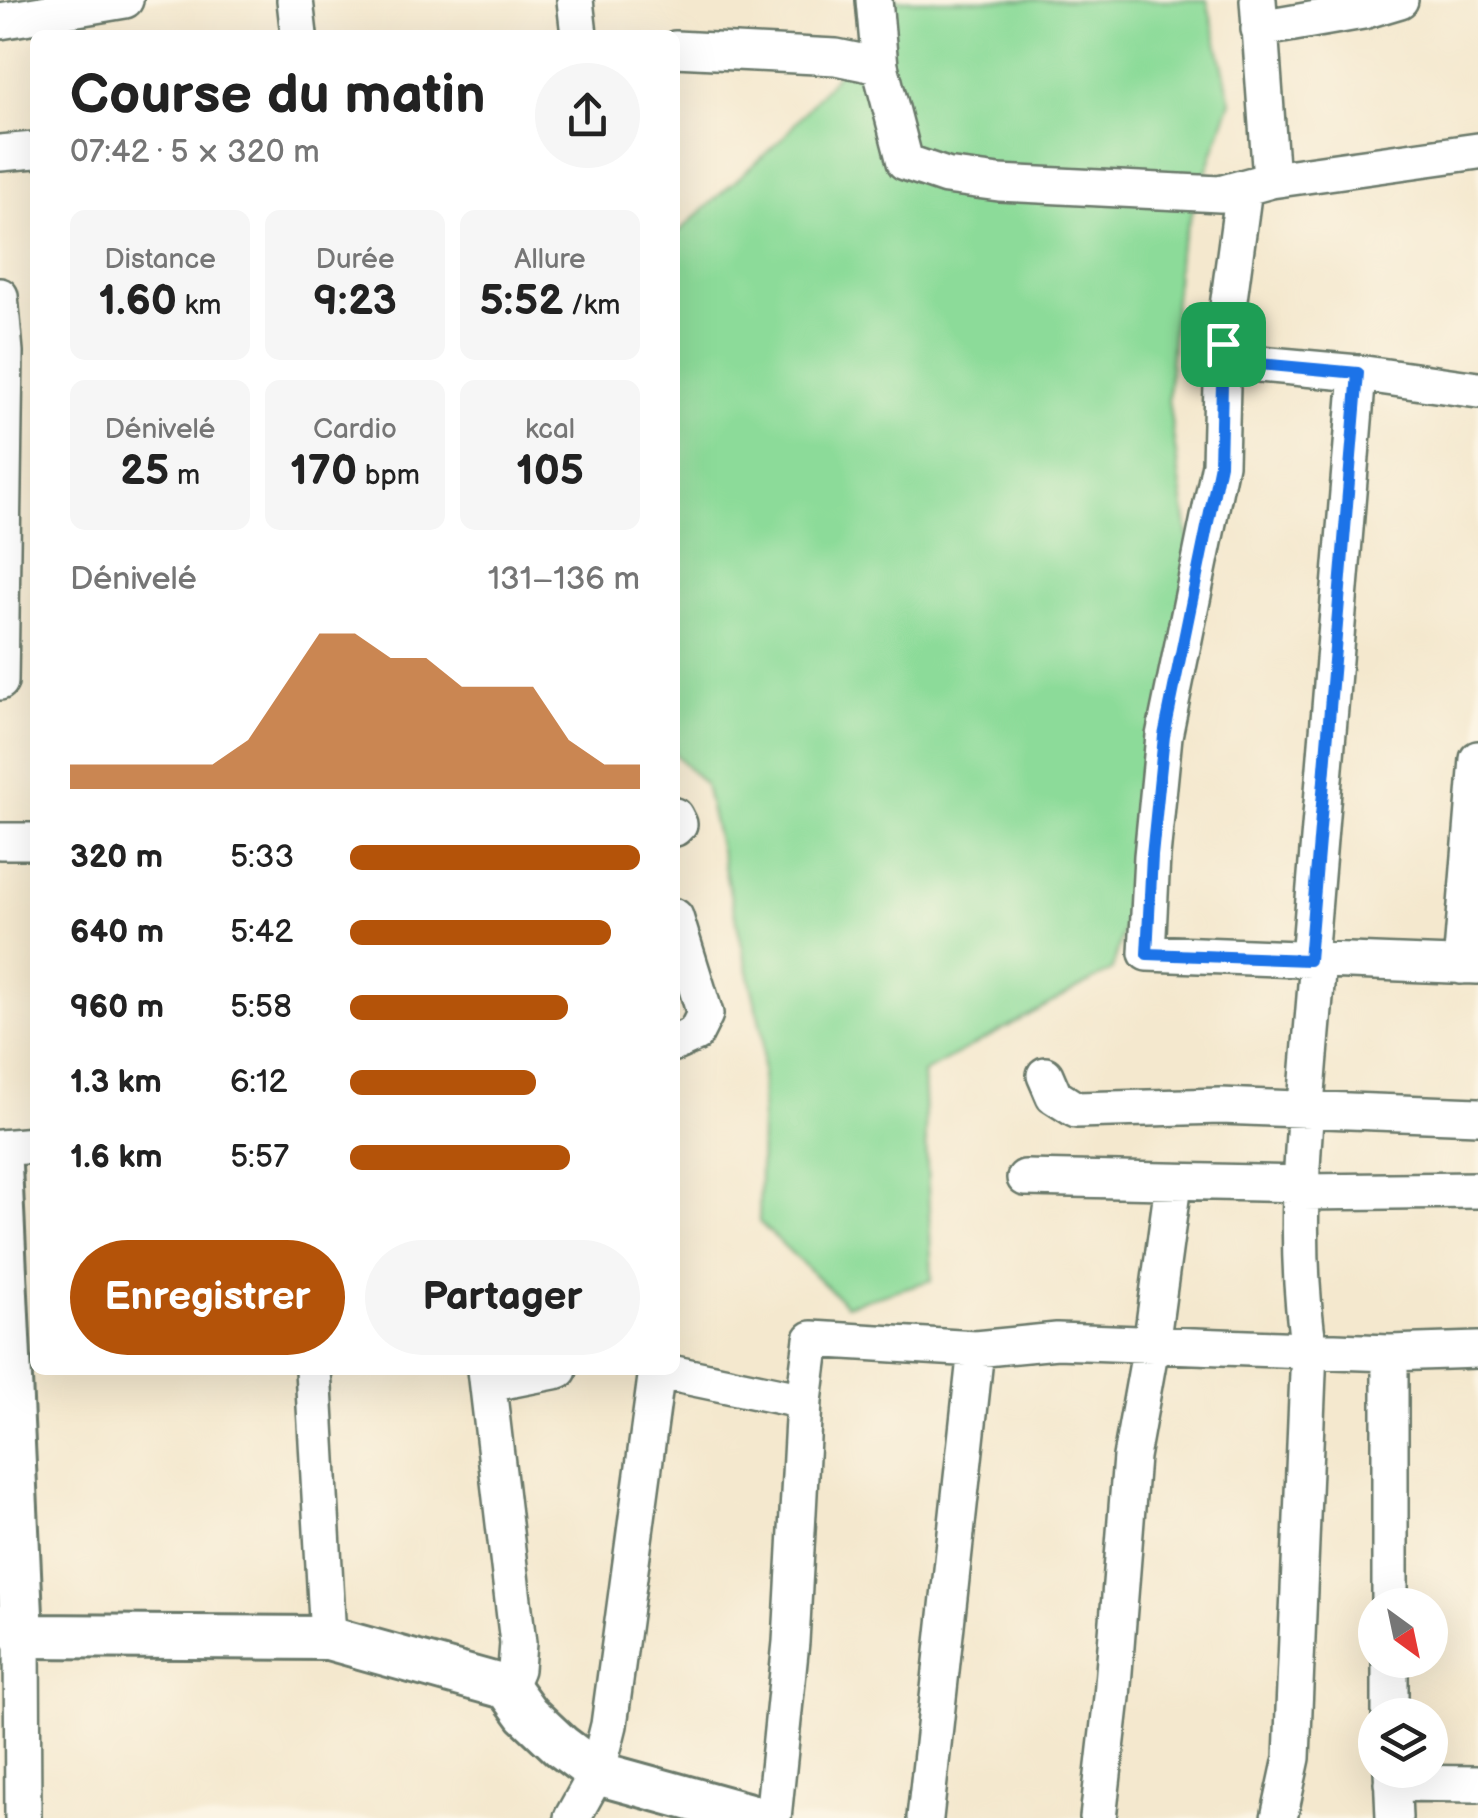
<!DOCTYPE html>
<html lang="fr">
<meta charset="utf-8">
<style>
body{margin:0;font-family:"Balsamiq Sans",sans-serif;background:#f6f6f6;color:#222;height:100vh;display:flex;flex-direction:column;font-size:38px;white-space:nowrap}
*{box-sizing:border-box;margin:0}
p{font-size:32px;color:#767676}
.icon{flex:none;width:55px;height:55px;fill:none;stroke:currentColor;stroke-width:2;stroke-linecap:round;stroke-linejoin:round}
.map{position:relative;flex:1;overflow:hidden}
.side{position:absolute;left:30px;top:30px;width:650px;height:1345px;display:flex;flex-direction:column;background:#fff;border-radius:15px;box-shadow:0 10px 40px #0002}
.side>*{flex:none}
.needle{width:65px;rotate:147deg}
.tools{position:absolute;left:1358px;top:1588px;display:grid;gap:20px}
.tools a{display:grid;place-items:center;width:90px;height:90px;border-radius:50%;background:#fff;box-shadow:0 10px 40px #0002;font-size:50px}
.pin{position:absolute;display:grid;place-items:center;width:85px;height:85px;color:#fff;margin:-42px;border-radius:20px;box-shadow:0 5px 15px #0006}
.round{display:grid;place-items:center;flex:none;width:105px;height:105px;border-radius:52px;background:#f6f6f6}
.headline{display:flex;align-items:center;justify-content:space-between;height:170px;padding:0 40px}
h1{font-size:55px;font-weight:700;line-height:75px}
.stats{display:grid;grid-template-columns:repeat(3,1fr);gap:15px;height:170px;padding:10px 40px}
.stats div{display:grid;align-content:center;border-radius:15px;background:#f6f6f6;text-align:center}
.stats b{font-size:42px;font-weight:700}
.stats small{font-size:28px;font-weight:400}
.stats p{font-size:28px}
.chart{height:280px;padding:20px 40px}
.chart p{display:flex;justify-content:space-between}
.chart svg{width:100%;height:180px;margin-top:10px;fill:#b45309;opacity:.7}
.cta{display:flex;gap:20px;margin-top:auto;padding:20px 40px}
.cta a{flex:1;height:115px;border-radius:60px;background:#b45309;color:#fff;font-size:40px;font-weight:700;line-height:115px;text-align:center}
.cta a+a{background:#f6f6f6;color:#222}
ul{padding:0 40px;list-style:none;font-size:32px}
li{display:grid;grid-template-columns:160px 120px 1fr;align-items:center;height:75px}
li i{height:25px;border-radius:12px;background:#b45309}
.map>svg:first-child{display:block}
.green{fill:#8cdb99;stroke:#568c66;stroke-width:2.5}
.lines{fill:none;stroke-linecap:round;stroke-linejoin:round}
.minor-casing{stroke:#6a796a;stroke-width:40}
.tertiary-casing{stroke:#6a796a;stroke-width:48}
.minor{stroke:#fff;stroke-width:35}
.tertiary{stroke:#fff;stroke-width:42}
.route-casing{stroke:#fff;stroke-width:20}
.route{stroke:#1a73e8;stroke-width:12}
</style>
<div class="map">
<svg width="1478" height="1818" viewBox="0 0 1478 1818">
<rect width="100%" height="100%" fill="#fcf5e5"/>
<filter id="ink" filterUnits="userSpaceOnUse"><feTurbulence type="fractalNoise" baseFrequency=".01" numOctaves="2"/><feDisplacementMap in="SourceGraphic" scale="20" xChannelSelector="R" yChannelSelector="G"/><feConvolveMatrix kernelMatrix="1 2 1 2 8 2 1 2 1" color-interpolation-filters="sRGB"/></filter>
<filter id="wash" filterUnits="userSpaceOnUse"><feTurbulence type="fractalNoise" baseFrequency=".0048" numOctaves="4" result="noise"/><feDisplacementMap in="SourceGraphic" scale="40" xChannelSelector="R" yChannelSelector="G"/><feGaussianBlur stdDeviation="2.25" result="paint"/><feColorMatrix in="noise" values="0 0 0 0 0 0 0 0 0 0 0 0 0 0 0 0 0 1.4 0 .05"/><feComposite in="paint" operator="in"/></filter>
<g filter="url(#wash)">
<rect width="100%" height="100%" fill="#f4e8ce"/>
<path class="green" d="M 863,0 L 1207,0 L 1231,101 L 1178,253 L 1168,400 L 1204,643 L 1112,970 L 923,1073 L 932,1280 L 846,1305 L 759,1222 L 763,1036 L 705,785 L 675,754 L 675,235 L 782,139 L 870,35 Z"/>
</g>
<g filter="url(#ink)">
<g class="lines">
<g class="minor-casing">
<path id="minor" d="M 295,0 L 299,35
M 575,0 L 579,35
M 874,0 L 880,66 L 905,162 L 946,176 L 999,183 L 1220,194 L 1271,180 L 1478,151
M 1258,0 L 1271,180
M 0,21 L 125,0
M 1259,29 L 1363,11 L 1400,0
M 675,49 L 836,57 L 880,66
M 0,153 L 35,150
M 1244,188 L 1223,344 L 1259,364 L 1358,373 L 1478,390
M 0,296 L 5,352 L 0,682
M 1223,344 L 1220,464 L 1164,736 L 1152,856 L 1147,953 L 1478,966
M 675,816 L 679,824 L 675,828
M 0,841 L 35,841
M 675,917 L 705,1014 L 695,1034 L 675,1043
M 1309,959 L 1358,373
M 1461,966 L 1478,759
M 1045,1075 L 1054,1096 L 1076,1110 L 1221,1106 L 1478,1116
M 0,1148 L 35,1145
M 1025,1178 L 1304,1184
M 1303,1192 L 1478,1190
M 1390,1353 L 1390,1605
M 313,1370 L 328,1638
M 486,1370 L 518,1643 L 516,1669 L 508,1688
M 656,1370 L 804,1401
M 488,1384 L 559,1370
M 22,1636 L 23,1818
M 1390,1715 L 1390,1660
M 1392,1770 L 1394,1818
M 1392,1783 L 1478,1784
M 572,1818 L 597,1773 L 609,1725 L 657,1370
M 773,1818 L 791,1642 L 804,1401 L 812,1339 L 976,1349 L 1057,1341 L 1390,1353 L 1478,1350
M 925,1818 L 976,1349
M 1098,1818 L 1112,1697 L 1131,1457 L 1151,1346 L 1173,1184
M 1279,1818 L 1292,1758 L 1309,1349 C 1289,1225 1309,1085 1318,959"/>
</g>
<g class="tertiary-casing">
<path id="tertiary" d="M 0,1166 L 22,1636 L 328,1638 L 508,1688 L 527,1714 L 561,1746 L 597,1773 L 760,1818"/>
</g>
<use href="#minor" class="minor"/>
<use href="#tertiary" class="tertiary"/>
</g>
</g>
<g class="lines" filter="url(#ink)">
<g class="route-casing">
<path id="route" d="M 1223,344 L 1259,364 L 1358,373 L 1309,960 L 1147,954 L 1152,856 L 1164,736 L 1220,464 Z"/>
</g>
<use href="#route" class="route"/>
</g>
</svg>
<div class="tools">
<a><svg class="needle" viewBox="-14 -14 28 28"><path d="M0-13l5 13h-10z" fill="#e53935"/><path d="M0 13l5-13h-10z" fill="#767676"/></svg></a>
<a><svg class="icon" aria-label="layers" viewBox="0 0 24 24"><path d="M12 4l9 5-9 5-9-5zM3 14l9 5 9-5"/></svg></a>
</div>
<div class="pin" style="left:1223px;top:344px;background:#1e9e55"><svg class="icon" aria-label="arrive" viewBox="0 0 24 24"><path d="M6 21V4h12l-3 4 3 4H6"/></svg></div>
<section class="side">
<div class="headline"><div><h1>Course du matin</h1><p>07:42 · 5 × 320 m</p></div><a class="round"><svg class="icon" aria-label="share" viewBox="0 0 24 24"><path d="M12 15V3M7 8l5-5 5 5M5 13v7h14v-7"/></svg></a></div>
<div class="stats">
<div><p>Distance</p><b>1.60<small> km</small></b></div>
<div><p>Durée</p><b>9:23</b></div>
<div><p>Allure</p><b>5:52<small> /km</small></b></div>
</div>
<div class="stats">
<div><p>Dénivelé</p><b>25<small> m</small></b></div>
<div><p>Cardio</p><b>170<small> bpm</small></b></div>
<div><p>kcal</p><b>105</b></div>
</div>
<div class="chart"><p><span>Dénivelé</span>131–136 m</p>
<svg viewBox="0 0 160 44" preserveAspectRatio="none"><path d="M0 44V38L10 38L20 38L30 38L40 38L50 32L60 19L70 6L80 6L90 12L100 12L110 19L120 19L130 19L140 32L150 38L160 38V44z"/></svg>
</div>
<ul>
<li><b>320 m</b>5:33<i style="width:100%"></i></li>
<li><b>640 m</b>5:42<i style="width:90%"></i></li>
<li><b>960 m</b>5:58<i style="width:75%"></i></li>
<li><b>1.3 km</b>6:12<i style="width:64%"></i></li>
<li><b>1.6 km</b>5:57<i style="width:76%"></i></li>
</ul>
<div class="cta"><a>Enregistrer</a><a>Partager</a></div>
</section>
</div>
